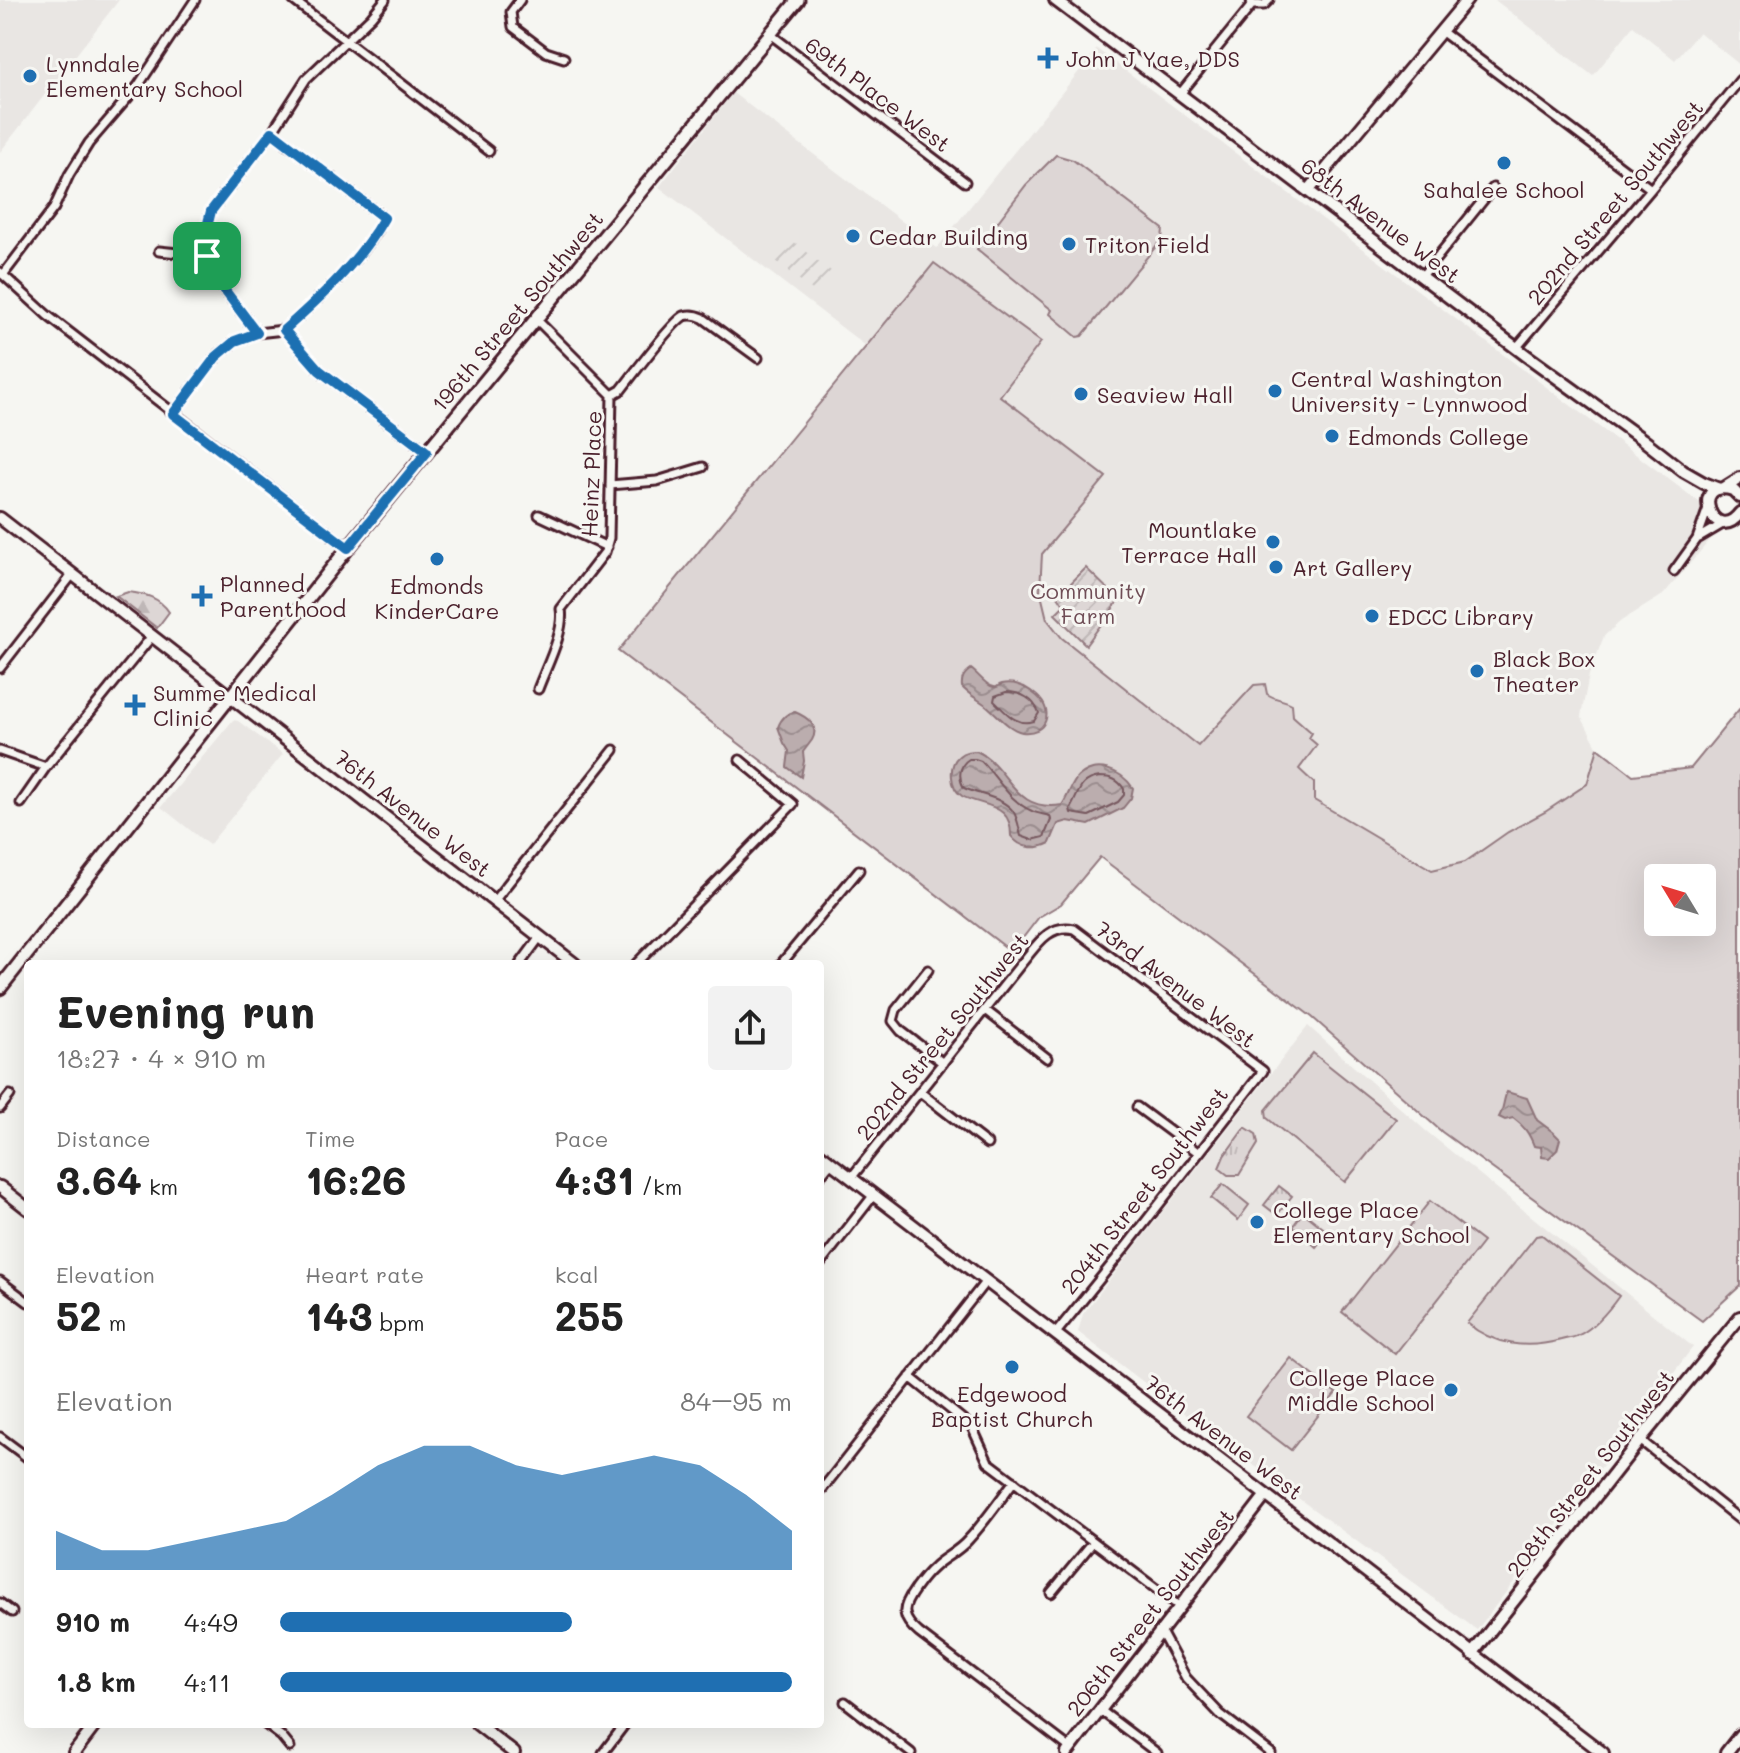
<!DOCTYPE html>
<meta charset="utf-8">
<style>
body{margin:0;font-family:Mali,sans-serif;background:#f2f2f2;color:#222;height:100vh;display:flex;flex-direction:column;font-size:30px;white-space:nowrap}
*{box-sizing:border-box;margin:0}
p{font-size:26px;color:#767676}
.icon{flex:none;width:44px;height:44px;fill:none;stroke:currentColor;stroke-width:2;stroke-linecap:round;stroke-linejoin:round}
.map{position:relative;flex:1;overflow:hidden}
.details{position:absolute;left:24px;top:960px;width:800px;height:768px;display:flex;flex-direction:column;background:#fff;border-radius:8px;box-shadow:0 8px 32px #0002}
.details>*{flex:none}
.needle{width:52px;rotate:308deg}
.controls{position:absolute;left:1644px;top:864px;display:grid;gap:16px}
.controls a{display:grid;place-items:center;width:72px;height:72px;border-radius:8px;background:#fff;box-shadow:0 8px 32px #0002;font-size:40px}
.pin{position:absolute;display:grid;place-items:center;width:68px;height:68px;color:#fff;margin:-34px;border-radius:16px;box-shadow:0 4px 12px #0006}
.round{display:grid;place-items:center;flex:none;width:84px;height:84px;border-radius:8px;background:#f2f2f2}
.summary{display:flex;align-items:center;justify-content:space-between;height:136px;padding:0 32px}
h1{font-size:44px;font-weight:700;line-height:60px}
.figures{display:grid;grid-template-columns:repeat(3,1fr);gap:12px;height:136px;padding:8px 32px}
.figures div{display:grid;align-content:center}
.figures b{font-size:40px;font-weight:700}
.figures small{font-size:22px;font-weight:400}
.figures p{font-size:22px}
.chart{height:224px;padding:16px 32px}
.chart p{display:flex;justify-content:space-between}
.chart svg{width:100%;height:144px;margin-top:8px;fill:#1f6fb2;opacity:.7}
ul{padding:0 32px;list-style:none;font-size:26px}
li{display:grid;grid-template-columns:128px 96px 1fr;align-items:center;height:60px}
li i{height:20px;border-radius:10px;background:#1f6fb2}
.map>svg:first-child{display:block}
.built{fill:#e9e6e3}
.industrial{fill:url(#industrial-furrows)}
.grass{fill:#ddd6d5;stroke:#947a80;stroke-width:2;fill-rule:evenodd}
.forest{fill:url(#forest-firs);stroke:#947a80;stroke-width:2}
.park{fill:url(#park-tufts);stroke:#947a80;stroke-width:2}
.garden{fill:url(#garden-furrows);stroke:#947a80;stroke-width:2}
.water{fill:url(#water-waves);stroke:#8e747a;stroke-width:2}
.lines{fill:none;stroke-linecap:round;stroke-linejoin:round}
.shore{stroke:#77585f;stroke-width:2}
.street-casing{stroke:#4a1f2b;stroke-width:13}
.secondary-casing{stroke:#4a1f2b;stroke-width:16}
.primary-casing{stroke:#4a1f2b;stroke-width:17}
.street{stroke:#f6f6f2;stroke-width:7}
.secondary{stroke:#f6f6f2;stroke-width:10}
.primary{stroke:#f6f6f2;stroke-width:11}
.route-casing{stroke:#fff;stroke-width:16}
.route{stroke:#1f6fb2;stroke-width:10}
.poi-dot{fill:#1f6fb2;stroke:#f6f6f2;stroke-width:3}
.labels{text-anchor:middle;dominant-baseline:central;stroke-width:6;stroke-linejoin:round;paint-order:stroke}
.poi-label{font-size:22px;fill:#4a1f2b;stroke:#f6f6f2;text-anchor:start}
.street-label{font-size:22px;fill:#4a1f2b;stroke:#f6f6f2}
.park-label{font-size:22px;fill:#6f4d56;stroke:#f6f6f2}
</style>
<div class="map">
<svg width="1740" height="1753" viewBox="0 0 1740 1753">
<defs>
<pattern id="industrial-furrows" width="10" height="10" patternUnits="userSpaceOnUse" patternTransform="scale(2)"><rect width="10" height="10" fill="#e9e6e3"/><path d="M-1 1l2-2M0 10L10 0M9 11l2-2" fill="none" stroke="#c9c5c3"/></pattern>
<pattern id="forest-firs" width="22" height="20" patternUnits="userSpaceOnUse" patternTransform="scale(2)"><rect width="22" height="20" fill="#ddd6d5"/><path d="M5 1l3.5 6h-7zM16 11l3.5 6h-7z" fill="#bfb7b7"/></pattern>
<pattern id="park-tufts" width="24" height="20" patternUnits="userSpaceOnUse" patternTransform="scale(2)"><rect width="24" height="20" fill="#ddd6d5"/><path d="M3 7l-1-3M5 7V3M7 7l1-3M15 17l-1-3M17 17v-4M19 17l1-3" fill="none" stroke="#bfb7b7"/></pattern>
<pattern id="garden-furrows" width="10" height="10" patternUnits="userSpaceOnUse" patternTransform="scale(2)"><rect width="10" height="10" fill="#ddd6d5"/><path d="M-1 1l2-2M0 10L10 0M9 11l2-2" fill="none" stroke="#bfb7b7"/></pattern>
<pattern id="water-waves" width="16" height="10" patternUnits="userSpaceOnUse" patternTransform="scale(2)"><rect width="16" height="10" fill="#bbadae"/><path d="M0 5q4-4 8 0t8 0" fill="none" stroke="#9a8c8e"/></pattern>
</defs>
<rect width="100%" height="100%" fill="#f6f6f2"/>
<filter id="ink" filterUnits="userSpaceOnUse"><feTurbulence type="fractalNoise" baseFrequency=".0125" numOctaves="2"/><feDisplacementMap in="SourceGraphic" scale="16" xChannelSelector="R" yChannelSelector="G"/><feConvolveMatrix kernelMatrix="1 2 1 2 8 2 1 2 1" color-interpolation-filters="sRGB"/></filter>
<g filter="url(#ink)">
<path class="built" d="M 0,0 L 119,0 L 0,152 Z
M 1495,0 L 1740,0 L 1740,65 L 1699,32 L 1675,60 L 1633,26 L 1593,76 Z
M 1097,49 L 1699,502 L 1727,520 L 1663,595 L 1621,621 L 1604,636 L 1589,675 L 1581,716 L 1598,748 L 1587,784 L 1545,812 L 1508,832 L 1465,862 L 1432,870 L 1314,800 L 1299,769 L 1312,733 L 1293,716 L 1285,700 L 1276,700 L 1267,694 L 1265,684 L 1254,685 L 1198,747 L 1062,638 L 1047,619 L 1040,590 L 1042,554 L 1106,477 L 1000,396 L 1041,343 L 934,263 L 866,346 L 659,187 L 733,93 L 937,248 Z
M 233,720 L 238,721 L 283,754 L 209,845 L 161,807 Z
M 1308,1026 L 1426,1131 L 1693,1347 L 1477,1630 L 1210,1433 L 1078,1332 L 1083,1314 Z"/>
<path class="industrial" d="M 787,236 L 831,271 L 815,292 L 770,257 Z"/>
<path class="grass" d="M 1056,155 L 1073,160 L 1163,229 L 1162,239 L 1082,336 L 1077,337 L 1050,314 L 1052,310 L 977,249 L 1026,185 Z
M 934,263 L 1041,342 L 1000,396 L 1106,477 L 1042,554 L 1040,590 L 1047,619 L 1062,638 L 1198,746 L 1254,685 L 1265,684 L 1267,694 C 1276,700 1283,699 1292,704 L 1293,716 L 1312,733 L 1309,738 L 1317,745 L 1299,769 L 1314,783 L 1314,800 L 1432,870 L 1465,862 L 1508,832 L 1545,812 L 1587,784 L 1598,748 L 1633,775 L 1691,768 L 1740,708 L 1740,1286 L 1702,1321 L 1442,1132 L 1312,1017 L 1100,857 L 1061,904 L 1039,917 L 1012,952 L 618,651 ZM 1658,878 L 1702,878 L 1702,922 L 1658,922 Z
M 1313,1053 L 1396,1119 L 1345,1182 L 1267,1118 L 1266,1110 Z
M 1223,1184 L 1249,1205 L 1238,1220 L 1211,1198 Z
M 1430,1201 L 1483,1242 L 1395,1354 L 1342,1312 Z
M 1542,1235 L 1619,1296 C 1609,1310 1595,1327 1579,1335 C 1574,1338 1567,1338 1561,1340 C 1528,1349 1494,1346 1467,1323 L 1536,1236 Z
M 1291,1358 L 1336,1393 L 1291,1450 L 1246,1416 Z"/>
<path class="forest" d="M 128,592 C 145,594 159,597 169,612 L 157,628 L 116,596 Z"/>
<path class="park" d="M 1245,1127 L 1256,1134 L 1258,1144 L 1239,1175 L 1228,1175 L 1219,1168 L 1224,1156 Z
M 1279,1186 L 1292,1196 L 1277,1215 L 1264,1205 Z
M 1303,1212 L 1328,1232 L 1316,1247 L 1293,1226 Z"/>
<path class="garden" d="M 1086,568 L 1119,600 L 1086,645 L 1055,614 L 1064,605 L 1058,596 Z"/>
<path class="water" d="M 971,669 C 978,674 984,683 991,686 C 999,689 995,686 1002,684 C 1015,681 1027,687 1037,696 C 1055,712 1046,735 1022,732 C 1008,729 998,715 987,706 C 978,699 969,695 962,687 C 961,678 964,674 971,669 Z
M 795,712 C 807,717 820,726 812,740 C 809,744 806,748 803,752 L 804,761 L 801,777 L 787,767 L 789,751 L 784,743 L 778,727 C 781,719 786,713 795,712 Z
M 977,751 C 1011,768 1012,813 1062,805 C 1068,797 1071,784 1078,777 C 1096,760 1121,770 1133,788 L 1131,798 L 1123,808 L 1089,825 L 1068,821 L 1058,824 L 1050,843 C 1036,850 1021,849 1011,836 C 1011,828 1010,819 1003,813 C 992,803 974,803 962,796 C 950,788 948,765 959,756 C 964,751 971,751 977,751 Z
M 1507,1092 L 1527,1098 L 1537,1120 L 1553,1132 L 1560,1139 L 1557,1150 L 1549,1158 L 1542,1157 L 1541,1147 L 1534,1146 C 1529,1133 1524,1126 1513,1118 L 1505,1120 L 1499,1117 C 1504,1109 1503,1100 1507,1092 Z"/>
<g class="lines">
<path class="shore" d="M 1006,692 C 1021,692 1034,699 1039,713 L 1034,721 C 1016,727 1006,712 994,701 L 995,696 Z
M 969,759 L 975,759 L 981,761 C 998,778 1009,801 1032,811 C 1037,814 1045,814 1050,816 L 1051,820 L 1044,837 L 1032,840 L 1021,836 C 1019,829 1018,818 1013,811 C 1002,797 979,795 964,788 C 958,778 959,765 969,759 Z
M 1100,777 C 1110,777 1118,779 1124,789 L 1124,795 L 1118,802 L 1089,816 L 1071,813 L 1070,809 C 1080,793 1078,780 1100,777 Z"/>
<g class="street-casing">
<path id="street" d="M 293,0 L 489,151
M 385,0 L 371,17 L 306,79 L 272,132 L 211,211 L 206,231 L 207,256 L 220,284 L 257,333 L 284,330 L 319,370 L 427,452
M 520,0 L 511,12 L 513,27 L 546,52 L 564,58
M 1252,5 L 1264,5 L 1269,0
M 1441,31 L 1651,189
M 770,34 L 965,182
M 1180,94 L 1252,5 L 1251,0
M 272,132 L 384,218 C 359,262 321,297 284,330
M 159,251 L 207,256
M 0,272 L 47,315 L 348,548
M 3,275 L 54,208 L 69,175 L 89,143 L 138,86 L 195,0
M 1422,276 L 1493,188
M 536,319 L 612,395 L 609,538 L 605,552 L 561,609 C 565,632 546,667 538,689
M 1517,347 L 1651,189 L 1740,80
M 612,395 L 621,390 C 632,376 672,322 684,316 C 691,314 697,315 703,318 L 758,358
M 173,414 L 216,357 L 235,341 L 257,333
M 610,485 L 657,481 L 703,467
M 539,515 L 607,547
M 1699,538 L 1726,522
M 1674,571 L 1697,539 L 1708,508
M 0,668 L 72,575
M 0,751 L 46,767
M 21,803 L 46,767 L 152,636
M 494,901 L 614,750
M 520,964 L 540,937
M 636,964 L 793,804 L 740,760
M 781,964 L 859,870
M 928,970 L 896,1010 L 893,1021 L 901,1031 L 943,1063
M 985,1010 L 1047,1058
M 920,1092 L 987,1144
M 1137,1107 L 1199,1153
M 0,1108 L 10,1095
M 820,1176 L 831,1162
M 851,1178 L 1021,964 C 1035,948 1048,923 1074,929 L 1263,1071 L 1125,1248 L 1056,1333
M 820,1264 L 873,1196
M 0,1281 L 28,1302
M 910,1377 L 972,1427 L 988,1462 L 1180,1607
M 0,1437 L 28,1458
M 1640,1440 L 1740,1520
M 1014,1481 C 999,1501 985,1522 968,1540 C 958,1552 944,1557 934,1567 C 925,1575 903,1601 905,1613 C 906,1621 913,1628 919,1633 L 1070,1748
M 820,1492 L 986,1281
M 1051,1593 L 1093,1542
M 0,1603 L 12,1612
M 1161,1632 L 1186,1678 L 1220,1714 L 1271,1753
M 845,1702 L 911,1753
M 1100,1710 L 1157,1753
M 265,1724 L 281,1736 L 290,1747
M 603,1753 L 625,1724"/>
</g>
<g class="secondary-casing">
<path id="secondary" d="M 1055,0 L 1527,356 L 1642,439 L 1683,471 L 1704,483 L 1719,489
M 1309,190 L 1467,0
M 1724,488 L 1740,478
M 1740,497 L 1733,490 C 1688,477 1713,548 1740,513
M 0,518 L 575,964
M 820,1154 L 1603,1753
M 0,1187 L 28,1209
M 1472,1654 L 1640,1440 L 1740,1317
M 477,1724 L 514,1753
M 74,1753 L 96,1724
M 1067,1753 L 1266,1495
M 1726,1753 L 1740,1735"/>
</g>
<g class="primary-casing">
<path id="primary" d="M 0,988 L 348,548 L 798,0"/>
</g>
<use href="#street" class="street"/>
<use href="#secondary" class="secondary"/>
<use href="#primary" class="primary"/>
</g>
</g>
<g class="lines" filter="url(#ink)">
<g class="route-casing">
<path id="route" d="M 272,132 L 384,218 C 359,262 321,297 284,330 L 319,370 L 427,452 L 348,548 L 173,414 L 216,357 L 235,341 L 257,333 L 220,284 L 207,256 L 206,231 L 211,211 Z"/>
</g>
<use href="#route" class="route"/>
</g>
<g class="poi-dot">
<path d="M1044 46h8v8h8v8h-8v8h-8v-8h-8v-8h8z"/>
<circle cx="30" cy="76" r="8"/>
<circle cx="1504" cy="163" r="8"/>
<circle cx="853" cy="236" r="8"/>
<circle cx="1069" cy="244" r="8"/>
<circle cx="1275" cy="391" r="8"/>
<circle cx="1081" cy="394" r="8"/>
<circle cx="1332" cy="436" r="8"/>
<circle cx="1273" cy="542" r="8"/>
<circle cx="437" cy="559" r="8"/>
<circle cx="1276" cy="567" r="8"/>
<path d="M198 584h8v8h8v8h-8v8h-8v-8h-8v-8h8z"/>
<circle cx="1372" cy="616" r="8"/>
<circle cx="1477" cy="671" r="8"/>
<path d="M131 693h8v8h8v8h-8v8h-8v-8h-8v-8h8z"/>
<circle cx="1257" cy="1222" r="8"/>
<circle cx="1012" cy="1367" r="8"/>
<circle cx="1451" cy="1390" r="8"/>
</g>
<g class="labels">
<g class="poi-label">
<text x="1066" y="58">John J Yae, DDS</text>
<text x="46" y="63">Lynndale<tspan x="46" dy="25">Elementary School</tspan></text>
<text x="1504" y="189" text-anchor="middle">Sahalee School</text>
<text x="869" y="236">Cedar Building</text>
<text x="1085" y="244">Triton Field</text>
<text x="1291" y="378">Central Washington<tspan x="1291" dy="25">University - Lynnwood</tspan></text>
<text x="1097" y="394">Seaview Hall</text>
<text x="1348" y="436">Edmonds College</text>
<text x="1257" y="529" text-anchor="end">Mountlake<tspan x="1257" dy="25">Terrace Hall</tspan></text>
<text x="1292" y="567">Art Gallery</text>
<text x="220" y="583">Planned<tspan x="220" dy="25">Parenthood</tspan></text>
<text x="437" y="585" text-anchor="middle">Edmonds<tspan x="437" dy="25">KinderCare</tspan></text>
<text x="1388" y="616">EDCC Library</text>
<text x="1493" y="658">Black Box<tspan x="1493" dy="25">Theater</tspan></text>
<text x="153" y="692">Summe Medical<tspan x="153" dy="25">Clinic</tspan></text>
<text x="1273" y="1209">College Place<tspan x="1273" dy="25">Elementary School</tspan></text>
<text x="1435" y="1377" text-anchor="end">College Place<tspan x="1435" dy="25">Middle School</tspan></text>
<text x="1012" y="1393" text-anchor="middle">Edgewood<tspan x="1012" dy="25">Baptist Church</tspan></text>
</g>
<g class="street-label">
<text transform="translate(878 94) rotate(37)">69th Place West</text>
<text transform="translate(1615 202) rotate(-50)">202nd Street Southwest</text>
<text transform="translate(1381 220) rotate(37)">68th Avenue West</text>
<text transform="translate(517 311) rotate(-50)">196th Street Southwest</text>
<text transform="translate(591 474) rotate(-88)">Heinz Place</text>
<text transform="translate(413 813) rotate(38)">76th Avenue West</text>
<text transform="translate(1176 984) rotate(37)">73rd Avenue West</text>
<text transform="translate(942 1036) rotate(-51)">202nd Street Southwest</text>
<text transform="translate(1144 1190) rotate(-52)">204th Street Southwest</text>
<text transform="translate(1224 1437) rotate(37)">76th Avenue West</text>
<text transform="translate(1590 1473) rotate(-52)">208th Street Southwest</text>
<text transform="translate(1150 1612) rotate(-52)">206th Street Southwest</text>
</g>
<g class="park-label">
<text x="1088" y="590">Community<tspan x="1088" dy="25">Farm</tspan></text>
</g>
</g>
</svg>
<div class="controls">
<a><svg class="needle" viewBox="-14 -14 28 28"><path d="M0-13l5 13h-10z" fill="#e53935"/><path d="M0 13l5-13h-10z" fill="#767676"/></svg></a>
</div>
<div class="pin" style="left:207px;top:256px;background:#1e9e55"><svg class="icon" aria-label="arrive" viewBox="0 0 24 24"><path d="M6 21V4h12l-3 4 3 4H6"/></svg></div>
<section class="details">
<div class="summary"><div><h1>Evening run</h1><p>18:27 · 4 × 910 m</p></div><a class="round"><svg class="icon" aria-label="share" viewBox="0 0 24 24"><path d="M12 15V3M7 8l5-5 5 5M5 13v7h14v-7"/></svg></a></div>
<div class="figures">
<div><p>Distance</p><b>3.64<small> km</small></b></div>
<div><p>Time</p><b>16:26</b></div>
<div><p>Pace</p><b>4:31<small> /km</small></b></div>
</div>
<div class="figures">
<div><p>Elevation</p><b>52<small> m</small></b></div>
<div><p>Heart rate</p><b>143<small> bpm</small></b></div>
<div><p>kcal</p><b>255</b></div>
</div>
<div class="chart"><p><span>Elevation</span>84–95 m</p>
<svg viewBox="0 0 160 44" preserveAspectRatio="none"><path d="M0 44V32L10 38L20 38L30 35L40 32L50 29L60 21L70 12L80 6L90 6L100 12L110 15L120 12L130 9L140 12L150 21L160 32V44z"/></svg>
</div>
<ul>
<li><b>910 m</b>4:49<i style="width:57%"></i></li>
<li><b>1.8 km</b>4:11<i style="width:100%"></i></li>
</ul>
</section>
</div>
